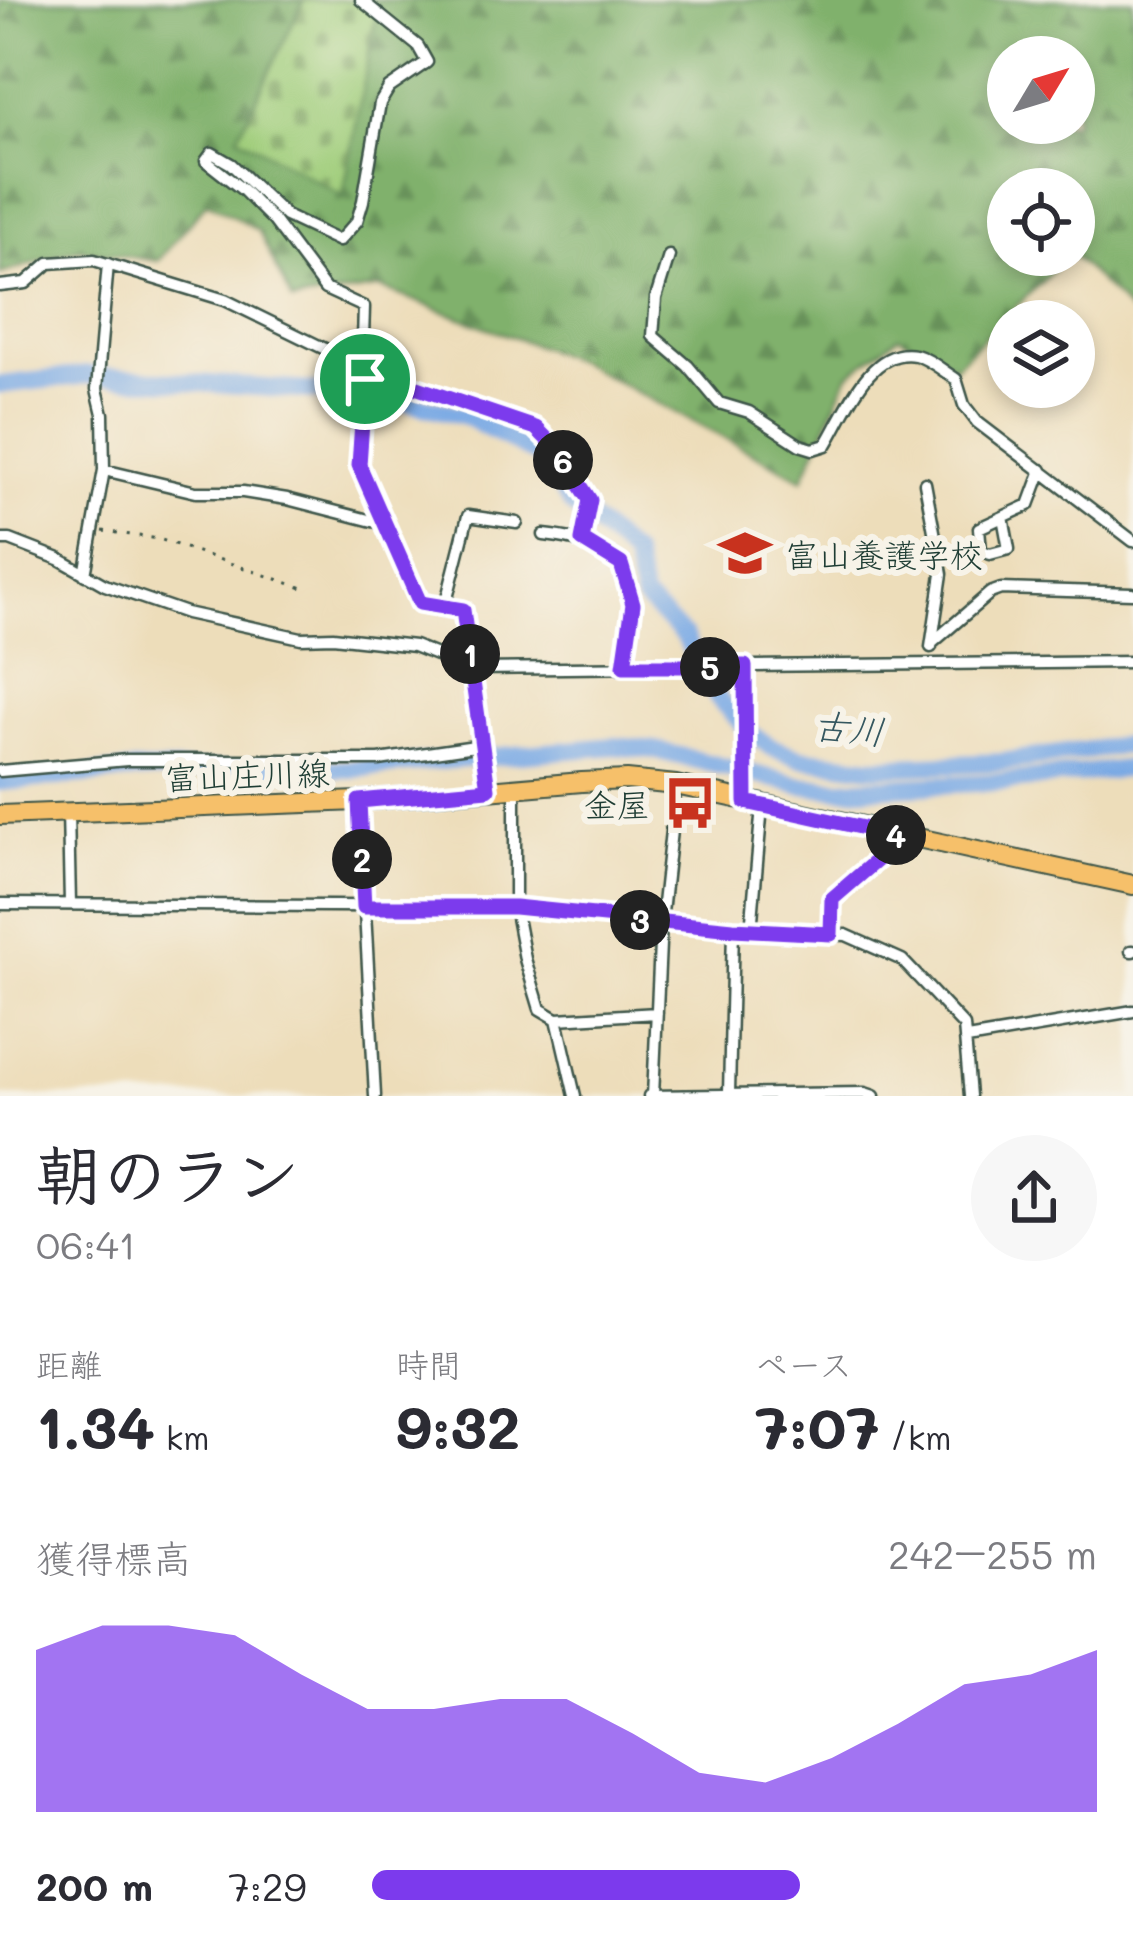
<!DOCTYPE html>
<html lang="ja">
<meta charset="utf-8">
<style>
body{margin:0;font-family:Mali,"Klee One",sans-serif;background:#f7f7f7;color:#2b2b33;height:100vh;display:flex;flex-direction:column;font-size:45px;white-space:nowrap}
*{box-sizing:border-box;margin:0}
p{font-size:39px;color:#7c7c81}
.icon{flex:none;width:66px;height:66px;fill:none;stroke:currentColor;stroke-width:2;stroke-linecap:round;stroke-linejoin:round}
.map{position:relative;height:1096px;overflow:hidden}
.side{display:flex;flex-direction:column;background:#fff;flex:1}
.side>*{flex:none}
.needle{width:78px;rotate:52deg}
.buttons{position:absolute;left:987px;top:36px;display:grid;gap:24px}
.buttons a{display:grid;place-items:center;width:108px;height:108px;border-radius:50%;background:#fff;box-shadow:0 6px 18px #0003;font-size:60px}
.pin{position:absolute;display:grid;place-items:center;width:102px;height:102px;color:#fff;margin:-51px;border:6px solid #fff;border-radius:50%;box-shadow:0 3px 12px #0007}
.km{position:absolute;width:60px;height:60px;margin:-30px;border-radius:50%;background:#222;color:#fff;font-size:33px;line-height:60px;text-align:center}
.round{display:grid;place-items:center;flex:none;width:126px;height:126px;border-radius:63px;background:#f7f7f7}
.summary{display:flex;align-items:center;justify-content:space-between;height:204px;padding:0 36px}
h1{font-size:66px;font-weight:700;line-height:90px}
.figures{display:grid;grid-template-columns:repeat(3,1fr);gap:18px;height:204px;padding:12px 36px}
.figures div{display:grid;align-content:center}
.figures b{font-size:60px;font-weight:700}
.figures small{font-size:33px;font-weight:400}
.figures p{font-size:33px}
.chart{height:336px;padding:24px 36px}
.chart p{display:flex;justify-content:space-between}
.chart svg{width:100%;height:216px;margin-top:12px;fill:#7c3aed;opacity:.7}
ul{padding:0 36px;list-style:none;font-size:39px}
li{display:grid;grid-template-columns:192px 144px 1fr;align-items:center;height:90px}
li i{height:30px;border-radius:15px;background:#7c3aed}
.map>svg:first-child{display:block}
.forest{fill:url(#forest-firs);stroke:#507750;stroke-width:3;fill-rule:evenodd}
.cemetery{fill:url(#cemetery-stones);stroke:#608658;stroke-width:3}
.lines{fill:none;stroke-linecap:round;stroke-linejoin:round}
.river{stroke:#79a9e4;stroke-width:18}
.street-casing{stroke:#3e5548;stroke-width:15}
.primary-casing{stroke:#3e5548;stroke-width:22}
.path{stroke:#3e5548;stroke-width:3;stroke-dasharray:3 9;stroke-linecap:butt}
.street{stroke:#fff;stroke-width:10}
.primary{stroke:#f6c06b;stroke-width:18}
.route-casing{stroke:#fff;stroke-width:24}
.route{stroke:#7c3aed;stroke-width:15}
.labels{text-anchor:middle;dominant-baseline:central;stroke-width:12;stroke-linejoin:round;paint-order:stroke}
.poi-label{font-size:33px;fill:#1f3d34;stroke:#f7f3e8;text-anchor:start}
.street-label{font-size:33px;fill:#1f3d34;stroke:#f7f3e8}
.water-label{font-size:36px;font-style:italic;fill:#365860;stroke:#f7f3e8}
</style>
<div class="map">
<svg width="1133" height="1096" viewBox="0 0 1133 1096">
<defs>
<pattern id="forest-firs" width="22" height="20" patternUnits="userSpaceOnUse" patternTransform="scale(3)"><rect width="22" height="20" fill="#80b16c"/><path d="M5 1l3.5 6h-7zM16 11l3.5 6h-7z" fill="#68915a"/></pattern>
<pattern id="cemetery-stones" width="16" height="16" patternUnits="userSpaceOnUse" patternTransform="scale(3)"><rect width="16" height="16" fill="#a0ce7c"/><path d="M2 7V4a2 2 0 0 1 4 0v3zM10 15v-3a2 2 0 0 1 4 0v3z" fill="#82a866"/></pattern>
</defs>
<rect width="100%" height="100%" fill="#f7f3e8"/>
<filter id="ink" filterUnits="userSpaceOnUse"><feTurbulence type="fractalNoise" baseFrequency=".00833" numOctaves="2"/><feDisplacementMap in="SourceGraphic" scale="24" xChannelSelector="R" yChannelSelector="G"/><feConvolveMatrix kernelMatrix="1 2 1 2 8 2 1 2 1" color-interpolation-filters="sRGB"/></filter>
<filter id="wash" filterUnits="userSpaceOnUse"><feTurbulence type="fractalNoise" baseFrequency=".004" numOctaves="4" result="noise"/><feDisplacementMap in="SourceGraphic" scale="48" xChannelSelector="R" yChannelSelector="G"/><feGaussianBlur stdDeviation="2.7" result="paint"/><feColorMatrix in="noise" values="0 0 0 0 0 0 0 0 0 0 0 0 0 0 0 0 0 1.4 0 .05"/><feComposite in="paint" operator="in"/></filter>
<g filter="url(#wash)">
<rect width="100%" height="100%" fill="#edddba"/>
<path class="forest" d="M 0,0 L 1133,0 L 1133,315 L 1072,255 L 1074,189 L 1008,189 L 1008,255 L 1069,255 L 955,366 L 899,336 L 849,374 L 803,479 L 577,361 L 381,288 L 292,301 L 259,231 L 207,202 L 158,261 L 78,249 L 0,274 ZM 1008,57 L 1074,57 L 1074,123 L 1008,123 Z"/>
<path class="cemetery" d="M 304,0 L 361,0 L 377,10 L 343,196 L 238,136 Z"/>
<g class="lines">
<path class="river" d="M 0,385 L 88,375 L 381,396 L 465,416 L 539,456 L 571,504 L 633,556 L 643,598 L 685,637 L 706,683 L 723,704 L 753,735 L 771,747 L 800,758 L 871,767 L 1001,762 L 1133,744
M 0,782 L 133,771 L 352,769 L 615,746 L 655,750 L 799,785 L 840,789 L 1003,782 L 1133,768"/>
</g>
</g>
<g filter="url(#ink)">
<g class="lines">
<g class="street-casing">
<path id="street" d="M 361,0 L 418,46 L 427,62 L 389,88 L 380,103 L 363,201 L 357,221 L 339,241 L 286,216 L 231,164 L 212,153 L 206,161 L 243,190 L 274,221 L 325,289 L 364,307 L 359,465 L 420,603 L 463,610 L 488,789
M 669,256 L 656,298 L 653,336 L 688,366 L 719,403 L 749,412 L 800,445 L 813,449 L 826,445 C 845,415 869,346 915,355 C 929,358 944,372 956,379 L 964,405 L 977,422 L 1133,541
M 0,286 L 26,283 L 49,263 L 94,260 L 225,300 L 364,368
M 365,379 L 409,385 L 536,429 L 557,449 L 590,500 L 582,540
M 104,470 L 196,492 L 243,492 L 287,499 L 384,524
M 925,483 L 942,574 L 931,647
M 1003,517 L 1009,549 L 990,554 L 981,550 L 979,528 L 1029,505 L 1042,470
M 544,535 C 635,544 640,585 624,666
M 0,540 L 10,540 L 59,559 L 105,585 L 186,613 L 301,638 L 333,637 L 414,646 L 472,669 L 1133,662
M 85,575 L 104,470 L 103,414 L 97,389 L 108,264
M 444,610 L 468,516 L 517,523
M 932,643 L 990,593 L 1001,589 L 1132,593
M 745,666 L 746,802
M 0,771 L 127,760 L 379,760 L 482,745
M 515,788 L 515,907 L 525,959 L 540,1009 L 557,1019 L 575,1096
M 359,801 L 375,1096
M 68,811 L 70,904
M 0,904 L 515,907 L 751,931 L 846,935 L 902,960 L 964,1026 L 970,1096
M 751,931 L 762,806
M 831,934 L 832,899 L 898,842 L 900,836
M 1131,951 L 1133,951
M 557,1019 L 657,1013
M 967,1039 L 1133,1011
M 729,1093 L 733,929
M 649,1096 L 865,1093 L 874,1096
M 653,1096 L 661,922 L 676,785"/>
</g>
<g class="primary-casing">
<path id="primary" d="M 0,815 L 359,801 L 582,782 L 627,780 L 676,785 L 1133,885"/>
</g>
<path class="path" d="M 103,531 L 159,539 L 303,588"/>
<use href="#street" class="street"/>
<use href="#primary" class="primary"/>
</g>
</g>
<g class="lines" filter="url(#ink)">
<g class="route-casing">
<path id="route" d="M 365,379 L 409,385 L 536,428 L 557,449 L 590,500 L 582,540 L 621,564 L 633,604 L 624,666 L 745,666 L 746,802 L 900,836 L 898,842 L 832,899 L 831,934 L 733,929 L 515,907 L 364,907 L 359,801 L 488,789 L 463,610 L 420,603 L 359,465 Z"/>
</g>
<use href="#route" class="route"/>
</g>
<defs>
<g id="school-bare" transform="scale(4.14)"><path d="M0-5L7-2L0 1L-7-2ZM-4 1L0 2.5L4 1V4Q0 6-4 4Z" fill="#c8321e" stroke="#f7f3e8" stroke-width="2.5" paint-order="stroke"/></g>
<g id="bus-bare" transform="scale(4.14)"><path d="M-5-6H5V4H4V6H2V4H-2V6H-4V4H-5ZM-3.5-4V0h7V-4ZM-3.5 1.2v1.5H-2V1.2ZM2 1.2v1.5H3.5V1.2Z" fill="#c8321e" stroke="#f7f3e8" stroke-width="2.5" paint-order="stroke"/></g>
</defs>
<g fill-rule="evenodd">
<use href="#school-bare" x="745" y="553"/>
<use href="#bus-bare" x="690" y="803"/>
</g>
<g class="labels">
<g class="poi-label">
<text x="785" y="553">富山養護学校</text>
<text x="650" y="803" text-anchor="end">金屋</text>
</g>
<g class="street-label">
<text transform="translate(247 774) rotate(-2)">富山庄川線</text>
</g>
<g class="water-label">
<text transform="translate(849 727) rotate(6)">古川</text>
</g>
</g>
</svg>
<div class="buttons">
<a><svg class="needle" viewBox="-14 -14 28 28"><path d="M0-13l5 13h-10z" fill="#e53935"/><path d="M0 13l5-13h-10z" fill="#7c7c81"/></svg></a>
<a><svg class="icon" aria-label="locate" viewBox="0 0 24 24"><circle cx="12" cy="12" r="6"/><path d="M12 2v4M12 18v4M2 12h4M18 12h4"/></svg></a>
<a><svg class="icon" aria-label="layers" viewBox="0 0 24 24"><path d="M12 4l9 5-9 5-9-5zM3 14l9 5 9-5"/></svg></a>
</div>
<div class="pin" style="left:365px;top:379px;background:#1e9e55"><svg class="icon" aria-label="arrive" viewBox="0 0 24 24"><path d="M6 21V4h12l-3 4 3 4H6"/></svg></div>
<b class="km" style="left:470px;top:654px">1</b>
<b class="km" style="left:362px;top:859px">2</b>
<b class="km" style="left:640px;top:920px">3</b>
<b class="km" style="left:896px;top:835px">4</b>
<b class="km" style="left:710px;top:667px">5</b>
<b class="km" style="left:563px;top:460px">6</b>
</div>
<section class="side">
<div class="summary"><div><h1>朝のラン</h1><p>06:41</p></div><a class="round"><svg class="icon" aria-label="share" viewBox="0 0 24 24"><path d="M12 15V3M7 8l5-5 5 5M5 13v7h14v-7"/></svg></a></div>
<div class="figures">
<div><p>距離</p><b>1.34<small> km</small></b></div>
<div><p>時間</p><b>9:32</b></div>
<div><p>ペース</p><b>7:07<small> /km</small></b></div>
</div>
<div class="chart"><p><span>獲得標高</span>242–255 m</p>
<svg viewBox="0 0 160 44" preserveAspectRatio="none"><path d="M0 44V11L10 6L20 6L30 8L40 16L50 23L60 23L70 21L80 21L90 28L100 36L110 38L120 33L130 26L140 18L150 16L160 11V44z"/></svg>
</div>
<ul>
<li><b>200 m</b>7:29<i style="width:59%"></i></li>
</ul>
</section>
